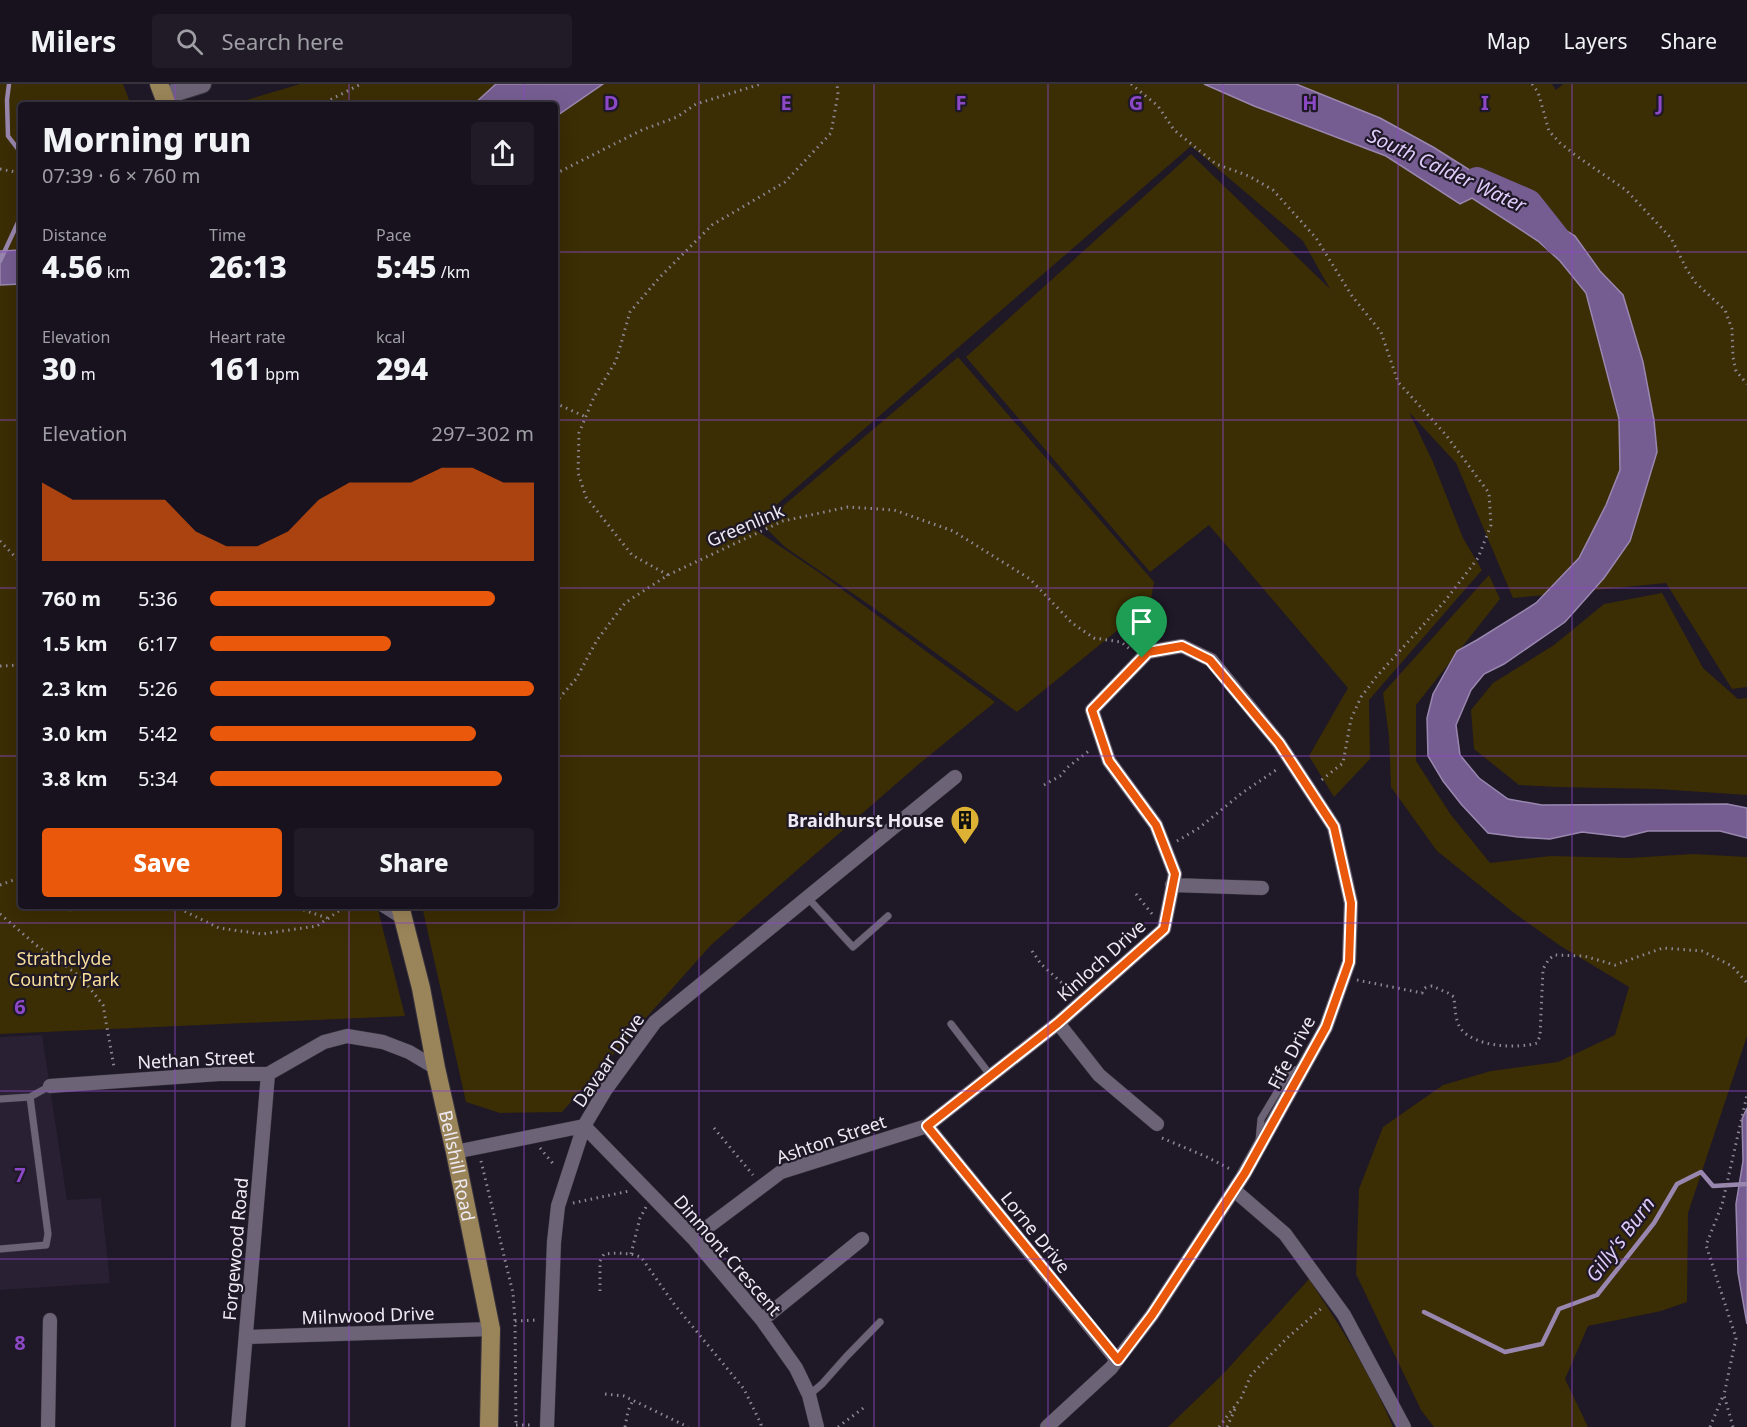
<!DOCTYPE html>
<meta charset="utf-8">
<style>
body{margin:0;font-family:"Noto Sans",sans-serif;background:#201b26;color:#f1f3f6;height:100vh;display:flex;flex-direction:column;font-size:22px;white-space:nowrap}
*{box-sizing:border-box;margin:0}
p{font-size:20px;color:#9e9ea4}
.icon{flex:none;width:33px;height:33px;fill:none;stroke:currentColor;stroke-width:2;stroke-linecap:round;stroke-linejoin:round}
.map{position:relative;flex:1;overflow:hidden}
.details{position:absolute;left:18px;top:18px;width:540px;height:807px;display:flex;flex-direction:column;background:#17121d;border-radius:6px;box-shadow:0 6px 24px #0002,0 0 0 2px #36323b}
.details>*{flex:none}
.pin{position:absolute;display:grid;place-items:center;width:51px;height:51px;color:#fff;margin:-62px -26px;border-radius:50% 50% 50% 0;rotate:-45deg;box-shadow:0 0 6px #0007}
.pin .icon{rotate:45deg}
.round{display:grid;place-items:center;flex:none;width:63px;height:63px;border-radius:6px;background:#201b26}
.headline{display:flex;align-items:center;justify-content:space-between;height:102px;padding:0 24px}
h1{font-size:33px;font-weight:800;line-height:45px}
.stats{display:grid;grid-template-columns:repeat(3,1fr);gap:9px;height:102px;padding:6px 24px}
.stats div{display:grid;align-content:center}
.stats b{font-size:30px;font-weight:800}
.stats small{font-size:16px;font-weight:400}
.stats p{font-size:16px}
.chart{height:168px;padding:12px 24px}
.chart p{display:flex;justify-content:space-between}
.chart svg{width:100%;height:108px;margin-top:6px;fill:#ea580c;opacity:.7}
.cta{display:flex;gap:12px;margin-top:auto;padding:12px 24px}
.cta a{flex:1;height:69px;border-radius:6px;background:#ea580c;color:#fff;font-size:24px;font-weight:800;line-height:69px;text-align:center}
.cta a+a{background:#201b26;color:#f1f3f6}
ul{padding:0 24px;list-style:none;font-size:20px}
li{display:grid;grid-template-columns:96px 72px 1fr;align-items:center;height:45px}
li i{height:15px;border-radius:8px;background:#ea580c}
header{display:flex;align-items:center;gap:36px;box-sizing:border-box;height:84px;padding:0 30px;background:#17121d;border-bottom:2px solid #36323b}
header strong{font-size:28px}
nav{display:flex;gap:33px;margin-inline-start:auto;font-size:21px}
.search{width:420px;height:54px;background:#201b26;display:flex;align-items:center;gap:15px;box-sizing:border-box;padding:0 21px;border-radius:6px;color:#9e9ea4;font-size:22px}
.map>svg:first-child{display:block}
.built{fill:#292034}
.green{fill:#3b2d04}
.water{fill:#755d91;stroke:#9987af;stroke-width:1.5}
.lines{fill:none;stroke-linecap:round;stroke-linejoin:round}
.stream{stroke:#9987af;stroke-width:4.5}
.river{stroke:#755d91;stroke-width:28}
.lane-casing{stroke:#37323d;stroke-width:8}
.street-casing{stroke:#37323d;stroke-width:15}
.secondary-casing{stroke:#37323d;stroke-width:20}
.primary-casing{stroke:#37323d;stroke-width:20}
.path{stroke:#8e8895;stroke-width:3;stroke-dasharray:1.5 4.5;stroke-linecap:butt}
.lane{stroke:#6c6476;stroke-width:7}
.street{stroke:#6c6476;stroke-width:14}
.secondary{stroke:#6c6476;stroke-width:18}
.primary{stroke:#9a8459;stroke-width:18}
.route-casing{stroke:#fff;stroke-width:12}
.route{stroke:#ea580c;stroke-width:8}
.grid{fill:none;stroke:#8c48c7;stroke-width:1.5;stroke-opacity:0.55}
.labels{text-anchor:middle;dominant-baseline:central;stroke-width:4.5;stroke-linejoin:round;paint-order:stroke}
.street-label{font-size:18px;fill:#eeeaf4;stroke:#1f1827}
.poi-label{font-size:18px;font-weight:bold;fill:#eeeaf4;stroke:#1f1827;text-anchor:end}
.park-label{font-size:18px;fill:#f9de9a;stroke:#1f1827}
.water-label{font-size:20px;font-style:italic;fill:#dfcbfa;stroke:#1f1827}
.grid-label{font-size:20px;text-anchor:middle;font-weight:bold;fill:#8c48c7;stroke:#1f1827;stroke-width:4.5;stroke-linejoin:round;paint-order:stroke}
</style>
<header>
<strong>Milers</strong>
<div class="search"><svg class="icon" aria-label="search" viewBox="0 0 24 24"><circle cx="10" cy="10" r="6"/><path d="M15 15l6 6"/></svg>Search here</div>
<nav><a>Map</a><a>Layers</a><a>Share</a></nav>
</header>
<div class="map">
<svg width="1747" height="1343" viewBox="0 0 1747 1343">
<rect width="100%" height="100%" fill="#1f1827"/>
<path class="built" d="M 42,951 L 67,1116 L 101,1114 L 110,1199 L 0,1206 L 0,953 Z"/>
<path class="green" d="M 0,0 L 123,0 L 131,21 L 21,21 L 21,822 L 377,822 L 405,932 L 0,950 Z
M 300,0 L 1552,0 L 1556,6 L 1563,0 L 1747,0 L 1747,603 L 1732,605 L 1666,499 L 1513,514 L 1456,379 L 1409,328 L 1433,378 L 1463,454 L 1482,486 L 1369,616 L 1370,675 L 1334,713 L 1309,672 L 1348,604 L 1209,441 L 1150,488 L 966,273 L 1191,70 L 1330,205 L 1303,157 L 1191,62 L 751,443 L 817,487 L 995,618 L 919,680 L 711,861 L 562,1028 L 500,1029 L 466,1018 L 422,822 L 555,822 L 555,21 L 230,21 Z
M 958,273 L 1154,498 L 1150,520 L 1017,628 L 871,522 L 785,463 L 762,440 Z
M 1489,491 L 1500,515 L 1416,621 L 1416,677 L 1451,731 L 1490,779 L 1551,772 L 1629,774 L 1693,770 L 1747,773 L 1747,952 L 1688,1129 L 1687,1218 L 1661,1227 L 1588,1242 L 1565,1295 L 1588,1343 L 1434,1343 L 1421,1326 L 1356,1190 L 1359,1105 L 1383,1043 L 1443,1001 L 1491,987 L 1558,978 L 1615,951 L 1629,903 L 1559,861 L 1514,829 L 1437,767 L 1391,703 L 1389,652 L 1383,609 Z
M 1662,509 L 1703,584 L 1738,615 L 1747,614 L 1747,711 L 1658,705 L 1557,703 L 1519,701 L 1474,665 L 1471,626 L 1493,599 L 1554,561 L 1604,520 Z
M 1309,1195 C 1340,1242 1371,1290 1393,1343 L 1168,1343 L 1224,1289 Z"/>
<path class="water" d="M 496,0 L 603,0 L 555,33 L 555,21 L 473,21 Z
M 1204,0 L 1296,0 L 1380,34 L 1433,63 L 1575,152 L 1600,187 L 1623,211 L 1643,278 L 1654,336 L 1657,368 L 1630,457 L 1604,494 L 1565,538 L 1504,580 L 1484,590 L 1471,606 L 1456,641 L 1460,671 L 1479,694 L 1508,715 L 1542,721 L 1727,720 L 1747,724 L 1747,754 L 1720,747 L 1648,747 L 1624,753 L 1582,748 L 1550,755 L 1518,753 L 1488,749 L 1461,720 L 1443,697 L 1428,672 L 1427,634 L 1433,610 L 1457,567 L 1477,556 L 1536,519 L 1579,474 L 1606,421 L 1620,386 L 1619,335 L 1586,209 L 1560,177 L 1538,157 L 1472,114 L 1460,120 L 1386,72 L 1254,22 Z
M 21,166 L 21,200 L 0,201 L 0,167 Z
M 1747,1024 L 1747,1240 L 1738,1189 L 1736,1120 L 1743,1077 L 1742,1035 Z"/>
<g class="lines">
<path class="stream" d="M 9,0 L 7,16 L 8,52 L 21,69
M 0,177 L 21,132
M 1424,1228 L 1505,1268 L 1542,1260 L 1559,1225 L 1597,1211 L 1654,1139 L 1677,1100 L 1701,1088 L 1713,1102 L 1747,1100"/>
<path class="river" d="M 1477,97 L 1528,119 L 1558,157"/>
<g class="lane-casing">
<path id="lane" d="M 807,813 L 853,863 L 888,832
M 378,822 L 400,836
M 951,940 L 991,992
M 0,1015 L 30,1013 L 50,1002
M 1259,1057 L 1261,1035 L 1288,990 L 1300,984
M 0,1165 L 46,1161 L 48,1150 L 30,1013
M 809,1311 L 822,1300 L 846,1273 L 880,1238"/>
</g>
<g class="street-casing">
<path id="street" d="M 1172,801 L 1262,804
M 1058,939 L 1099,991 L 1157,1040
M 50,1002 L 219,990 L 268,990 L 324,958 L 347,952 L 383,958 L 409,968 L 436,984
M 927,1042 L 1117,1276
M 455,1068 L 584,1042 L 693,1154 L 762,1236 L 796,1284 L 809,1311 L 817,1343
M 1234,1106 L 1285,1150 L 1344,1231 L 1404,1343
M 693,1154 L 781,1088 L 927,1042 L 1058,939 L 1164,845 L 1175,790 L 1156,741 L 1109,677 L 1092,626 L 1148,568 L 1182,562 L 1211,576 L 1279,659 L 1334,743 L 1351,819 L 1349,878 L 1326,943 L 1243,1092 L 1152,1231 L 1111,1284 L 1047,1343
M 762,1236 L 862,1155
M 246,1253 L 491,1245
M 48,1343 L 50,1236
M 238,1343 L 268,990
M 547,1343 L 554,1158 L 558,1122 L 584,1042 L 606,1005 L 655,938 L 955,693"/>
</g>
<g class="secondary-casing">
<path id="secondary" d="M 164,12 L 202,0"/>
</g>
<g class="primary-casing">
<g id="primary">
<path d="M 159,0 L 167,21"/>
<path id="s1" d="M 400,822 L 421,904 L 436,984 L 455,1068 L 491,1245 L 489,1343"/>
</g>
</g>
<path class="path" d="M 1131,0 L 1158,22 L 1174,46 L 1216,80 L 1249,92 L 1273,106 L 1316,154 L 1352,212 L 1381,248 L 1398,298 L 1446,351 L 1489,409 L 1491,441 L 1478,474 L 1445,517 L 1377,592 L 1361,613 L 1351,635 L 1343,679 L 1319,698
M 1532,0 L 1538,8 L 1549,47 L 1560,59 L 1578,73 L 1626,106 L 1671,154 L 1687,186 L 1696,199 L 1725,226 L 1732,245 L 1733,273 L 1736,287 L 1747,300
M 320,21 L 361,0
M 0,85 L 21,89
M 555,90 L 642,46 L 677,33 L 696,20 L 761,0
M 555,319 L 586,333
M 0,457 L 21,479
M 668,491 L 632,471 L 586,413 L 578,389 L 579,349 L 594,313 L 616,277 L 630,228 L 660,193 L 712,141 L 785,98 L 831,49 L 838,10 L 837,0
M 0,582 L 21,581
M 555,619 L 576,595 L 597,556 L 625,519 L 668,491 L 783,437 L 848,423 L 894,426 L 953,447 L 1030,495 L 1072,539 L 1094,554 L 1121,558 L 1131,566
M 1044,701 L 1060,692 L 1068,683 L 1090,666
M 1177,757 L 1199,744 L 1242,709 L 1279,684
M 0,801 L 19,794 L 21,795
M 1136,810 L 1152,830
M 65,822 L 72,827 L 84,822
M 174,822 L 219,844 L 262,850 L 317,842 L 346,822
M 292,822 L 327,834
M 0,830 L 36,861 L 81,893 L 103,921 L 114,983
M 1032,867 L 1041,880 L 1063,900 L 1070,910
M 1357,896 L 1422,909 L 1425,904 L 1432,902 L 1448,909 L 1454,913 C 1455,923 1455,937 1461,945 C 1475,963 1517,965 1537,959 L 1540,952 L 1543,885 L 1549,875 L 1555,871 L 1584,872 L 1615,881 L 1663,864 L 1702,867 L 1732,882 L 1747,899
M 714,1044 L 753,1091
M 1162,1054 L 1207,1073 L 1230,1085
M 540,1064 L 555,1082
M 481,1077 L 513,1209 L 515,1237 L 516,1343
M 573,1119 L 629,1107
M 631,1170 L 640,1134 L 646,1123
M 600,1207 L 600,1177 L 604,1170 L 617,1169 L 631,1170 L 641,1173 L 674,1220 L 744,1305 L 761,1340 L 761,1343
M 515,1237 L 537,1236
M 605,1310 L 624,1312 L 688,1343
M 516,1341 L 534,1341
M 625,1343 L 628,1327 L 633,1316
M 838,1343 L 866,1322
M 1219,1343 L 1241,1314 L 1251,1291 L 1287,1254 L 1323,1223
M 1227,1343 L 1235,1325
M 1710,1343 L 1723,1312
M 1733,1343 L 1724,1311 L 1736,1254 L 1706,1161 L 1722,1121 L 1747,1011"/>
<use href="#lane" class="lane"/>
<use href="#street" class="street"/>
<use href="#secondary" class="secondary"/>
<use href="#primary" class="primary"/>
</g>
<g class="lines">
<g class="route-casing">
<path id="route" d="M 1182,562 L 1210,576 L 1279,659 L 1334,743 L 1351,819 L 1349,878 L 1326,943 L 1245,1089 L 1152,1231 L 1118,1276 L 927,1042 L 1058,939 L 1164,845 L 1175,790 L 1156,741 L 1109,677 L 1092,626 L 1148,568 Z"/>
</g>
<use href="#route" class="route"/>
</g>
<path class="grid" d="M 175,0 L 175,21M 349,0 L 349,21M 524,0 L 524,21M 699,0 L 699,1343M 874,0 L 874,1343M 1048,0 L 1048,1343M 1223,0 L 1223,1343M 1398,0 L 1398,1343M 1572,0 L 1572,1343M 0,168 L 21,168M 555,168 L 1747,168M 0,336 L 21,336M 555,336 L 1747,336M 0,504 L 21,504M 555,504 L 1747,504M 0,672 L 21,672M 555,672 L 1747,672M 175,822 L 175,1343M 349,822 L 349,1343M 524,822 L 524,1343M 0,839 L 1747,839M 0,1007 L 1747,1007M 0,1175 L 1747,1175"/>
<defs>
<g id="building-pin" transform="scale(1.5)"><path d="M0 17L-7.5 6A9.5 9.5 0 1 1 7.5 6Z" fill="#ddb133" stroke="#1f1827"/><path d="M-4-6H4V6H1V3H-1V6H-4ZM-2.5-4.3h1.7v1.8h-1.7ZM.8-4.3h1.7v1.8H.8ZM-2.5-1h1.7V.8h-1.7ZM.8-1h1.7V.8H.8Z" fill="#111"/></g>
</defs>
<g fill-rule="evenodd">
<use href="#building-pin" x="965" y="736"/>
</g>
<g class="labels">
<g class="street-label">
<text transform="translate(745 441) rotate(-23)">Greenlink</text>
<text transform="translate(1101 876) rotate(-42)">Kinloch Drive</text>
<text transform="translate(1291 968) rotate(-62)">Fife Drive</text>
<text transform="translate(196 975) rotate(-3)">Nethan Street</text>
<text transform="translate(608 976) rotate(-55)">Davaar Drive</text>
<text transform="translate(831 1055) rotate(-19)">Ashton Street</text>
<text stroke="none"><textPath href="#s1" startOffset="266">Bellshill Road</textPath></text>
<text transform="translate(1036 1148) rotate(51)">Lorne Drive</text>
<text transform="translate(235 1165) rotate(-85)">Forgewood Road</text>
<text transform="translate(728 1171) rotate(49)">Dinmont Crescent</text>
<text transform="translate(368 1231) rotate(-2)">Milnwood Drive</text>
</g>
<g class="poi-label">
<text x="944" y="736">Braidhurst House</text>
</g>
<g class="park-label">
<text x="64" y="874">Strathclyde<tspan x="64" dy="21">Country Park</tspan></text>
</g>
<g class="water-label">
<text transform="translate(1447 86) rotate(25)">South Calder Water</text>
<text transform="translate(1620 1155) rotate(-53)">Gilly's Burn</text>
</g>
</g>
<g class="grid-label">
<text x="611" y="26">D</text>
<text x="786" y="26">E</text>
<text x="961" y="26">F</text>
<text x="1136" y="26">G</text>
<text x="1310" y="26">H</text>
<text x="1485" y="26">I</text>
<text x="1660" y="26">J</text>
<text x="20" y="930">6</text>
<text x="20" y="1098">7</text>
<text x="20" y="1266">8</text>
</g>
</svg>
<div class="pin" style="left:1142px;top:574px;background:#1e9e55"><svg class="icon" aria-label="arrive" viewBox="0 0 24 24"><path d="M6 21V4h12l-3 4 3 4H6"/></svg></div>
<section class="details">
<div class="headline"><div><h1>Morning run</h1><p>07:39 · 6 × 760 m</p></div><a class="round"><svg class="icon" aria-label="share" viewBox="0 0 24 24"><path d="M12 15V3M7 8l5-5 5 5M5 13v7h14v-7"/></svg></a></div>
<div class="stats">
<div><p>Distance</p><b>4.56<small> km</small></b></div>
<div><p>Time</p><b>26:13</b></div>
<div><p>Pace</p><b>5:45<small> /km</small></b></div>
</div>
<div class="stats">
<div><p>Elevation</p><b>30<small> m</small></b></div>
<div><p>Heart rate</p><b>161<small> bpm</small></b></div>
<div><p>kcal</p><b>294</b></div>
</div>
<div class="chart"><p><span>Elevation</span>297–302 m</p>
<svg viewBox="0 0 160 44" preserveAspectRatio="none"><path d="M0 44V12L10 19L20 19L30 19L40 19L50 32L60 38L70 38L80 32L90 19L100 12L110 12L120 12L130 6L140 6L150 12L160 12V44z"/></svg>
</div>
<ul>
<li><b>760 m</b>5:36<i style="width:88%"></i></li>
<li><b>1.5 km</b>6:17<i style="width:56%"></i></li>
<li><b>2.3 km</b>5:26<i style="width:100%"></i></li>
<li><b>3.0 km</b>5:42<i style="width:82%"></i></li>
<li><b>3.8 km</b>5:34<i style="width:90%"></i></li>
</ul>
<div class="cta"><a>Save</a><a>Share</a></div>
</section>
</div>
